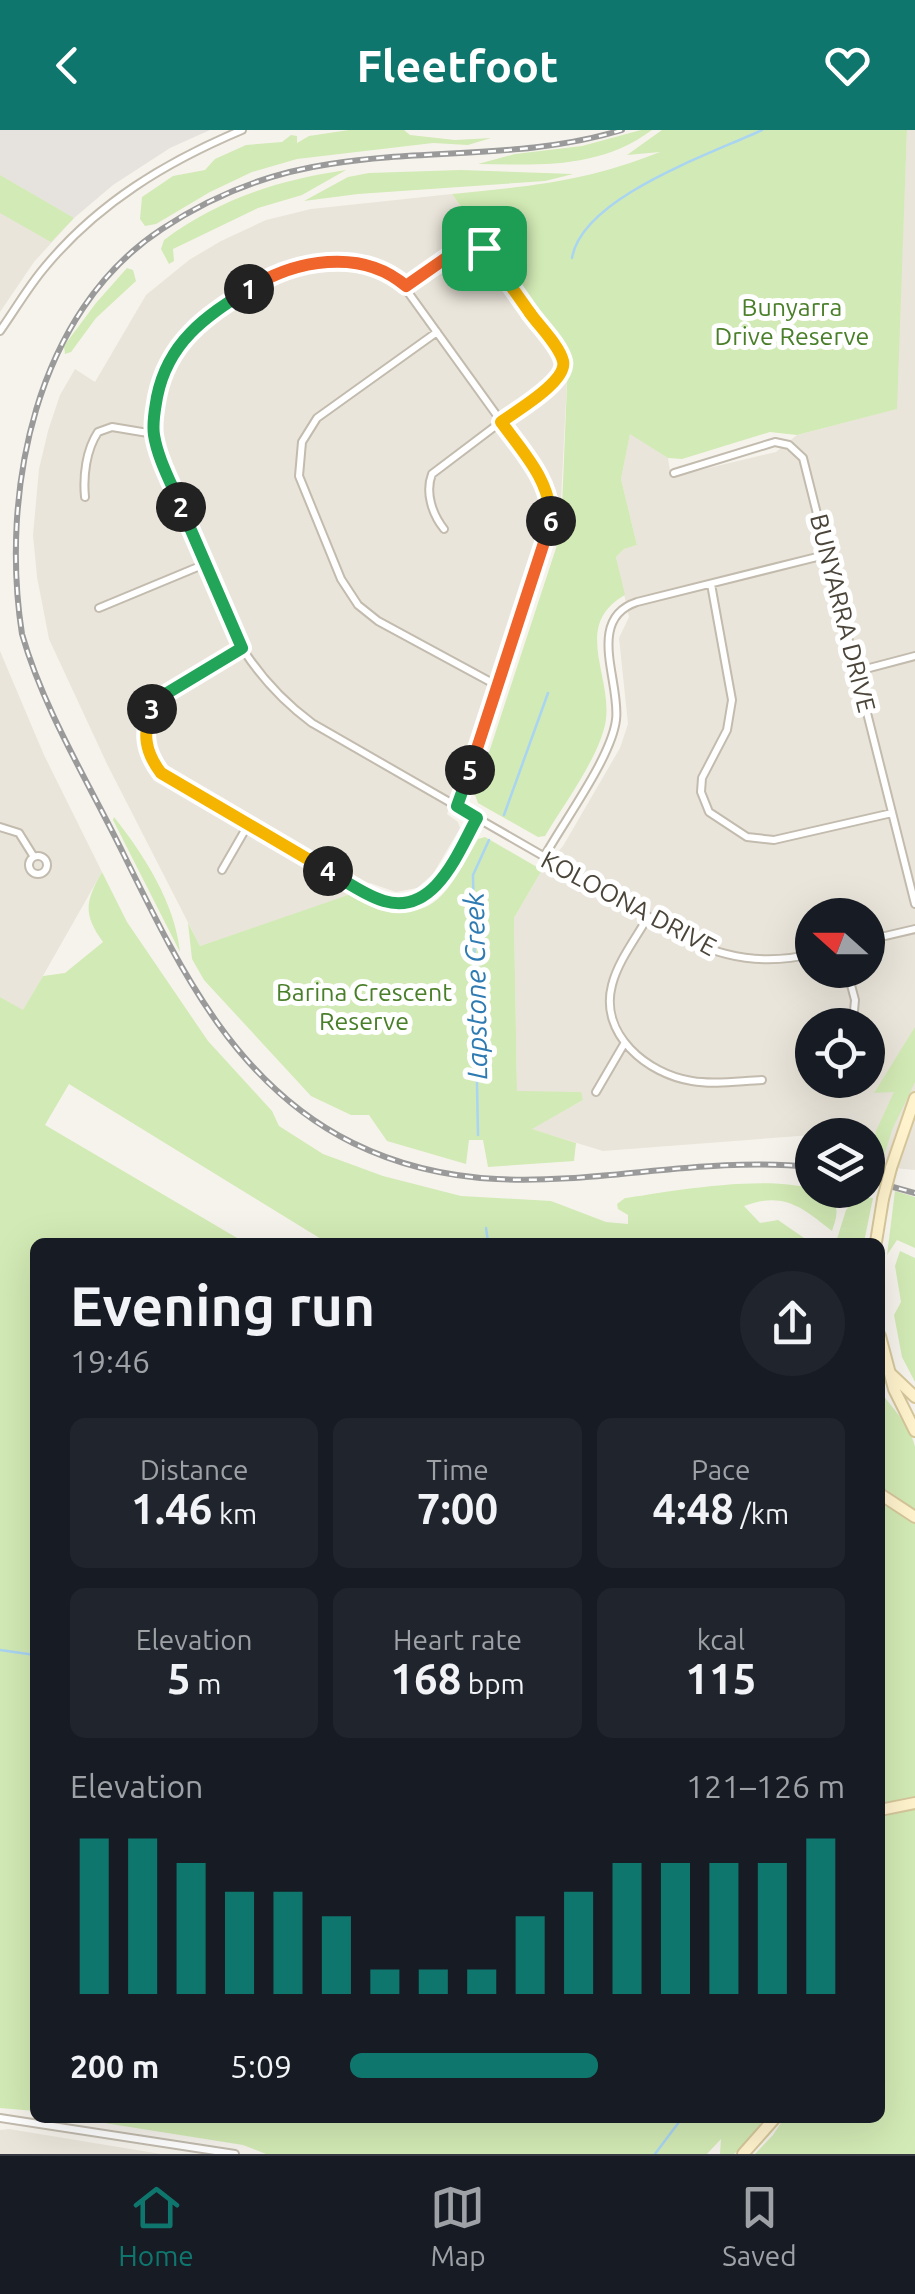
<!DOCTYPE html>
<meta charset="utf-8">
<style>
body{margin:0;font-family:Ubuntu,sans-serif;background:#20242c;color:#f1f3f6;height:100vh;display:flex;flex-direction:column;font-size:38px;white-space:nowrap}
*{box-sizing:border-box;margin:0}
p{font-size:32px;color:#9ea1a6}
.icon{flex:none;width:55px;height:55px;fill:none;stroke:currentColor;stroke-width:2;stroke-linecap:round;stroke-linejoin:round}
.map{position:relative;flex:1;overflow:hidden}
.panel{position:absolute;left:30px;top:1108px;width:855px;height:885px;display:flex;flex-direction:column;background:#171b24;border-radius:15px;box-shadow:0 10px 40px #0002}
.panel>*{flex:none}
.needle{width:65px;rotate:291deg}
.fabs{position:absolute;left:795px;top:768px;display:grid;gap:20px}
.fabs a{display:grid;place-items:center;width:90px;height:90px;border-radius:50%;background:#171b24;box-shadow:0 10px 40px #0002;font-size:50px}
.pin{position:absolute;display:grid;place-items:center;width:85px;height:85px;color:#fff;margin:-42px;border-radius:20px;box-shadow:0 5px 15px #0006}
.km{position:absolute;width:50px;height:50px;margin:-25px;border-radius:50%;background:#222;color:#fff;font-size:28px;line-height:50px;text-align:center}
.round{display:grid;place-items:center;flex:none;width:105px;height:105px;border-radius:52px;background:#20242c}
.head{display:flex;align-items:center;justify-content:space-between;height:170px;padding:0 40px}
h1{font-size:55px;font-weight:700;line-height:75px}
.stats{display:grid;grid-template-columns:repeat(3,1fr);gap:15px;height:170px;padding:10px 40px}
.stats div{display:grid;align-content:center;border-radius:15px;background:#20242c;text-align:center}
.stats b{font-size:42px;font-weight:700}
.stats small{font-size:28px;font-weight:400}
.stats p{font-size:28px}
.chart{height:280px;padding:20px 40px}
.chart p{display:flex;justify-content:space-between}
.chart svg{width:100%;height:180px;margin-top:10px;stroke:#0f766e;stroke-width:6}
ul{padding:0 40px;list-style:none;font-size:32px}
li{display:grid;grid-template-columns:160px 120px 1fr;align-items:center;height:75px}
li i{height:25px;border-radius:12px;background:#0f766e}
header{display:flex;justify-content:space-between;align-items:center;height:130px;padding:0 40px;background:#0f766e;color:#fff;font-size:45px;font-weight:700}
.tab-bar{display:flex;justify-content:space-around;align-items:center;height:140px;border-top:2px solid #363941;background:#171b24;font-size:28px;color:#9ea1a6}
.tab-bar a{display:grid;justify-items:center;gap:5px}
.tab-bar .selected{color:#0f766e}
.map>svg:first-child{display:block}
.residential{fill:#eae5da;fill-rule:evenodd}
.industrial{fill:#e6e2dd}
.green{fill:#d2eab5}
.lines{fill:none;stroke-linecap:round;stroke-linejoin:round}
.stream{stroke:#a9d4f2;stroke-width:2.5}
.street-casing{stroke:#c2bbae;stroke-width:10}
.secondary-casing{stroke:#d6c79b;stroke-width:14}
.street{stroke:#fff;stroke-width:6}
.secondary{stroke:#fff3cd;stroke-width:10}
.rail-casing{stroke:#9a9a9a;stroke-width:6}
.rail{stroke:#fff;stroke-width:2.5;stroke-dasharray:8;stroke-linecap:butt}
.secondary-bridge-casing{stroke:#d6c79b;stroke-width:14;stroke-linecap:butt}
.secondary-bridge{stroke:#fff3cd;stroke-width:10}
.split-1-casing{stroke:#fff;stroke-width:20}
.split-2-casing{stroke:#fff;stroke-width:20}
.split-3-casing{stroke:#fff;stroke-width:20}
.split-4-casing{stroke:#fff;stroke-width:20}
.split-5-casing{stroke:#fff;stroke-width:20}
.split-6-casing{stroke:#fff;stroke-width:20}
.split-7-casing{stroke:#fff;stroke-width:20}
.split-8-casing{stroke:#fff;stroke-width:20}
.split-1{stroke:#f0652b;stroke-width:12}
.split-2{stroke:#22a559;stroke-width:12}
.split-3{stroke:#22a559;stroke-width:12}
.split-4{stroke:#f5b400;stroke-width:12}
.split-5{stroke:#22a559;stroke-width:12}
.split-6{stroke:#f0652b;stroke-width:12}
.split-7{stroke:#f5b400;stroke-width:12}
.split-8{stroke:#f5b400;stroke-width:12}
.labels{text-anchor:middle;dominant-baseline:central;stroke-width:10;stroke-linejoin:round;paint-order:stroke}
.park-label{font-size:25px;fill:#4a7f2a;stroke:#fff}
.street-label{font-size:25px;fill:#4b4439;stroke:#fff}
.water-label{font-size:28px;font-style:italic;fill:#2e7ab2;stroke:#fff}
</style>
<header><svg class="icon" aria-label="back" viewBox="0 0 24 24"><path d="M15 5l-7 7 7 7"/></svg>Fleetfoot<svg class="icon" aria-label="heart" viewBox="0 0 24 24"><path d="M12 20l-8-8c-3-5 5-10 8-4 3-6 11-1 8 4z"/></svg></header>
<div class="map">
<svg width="915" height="2024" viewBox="0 0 915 2024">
<rect width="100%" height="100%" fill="#f6f3ec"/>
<path class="residential" d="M 907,0 L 915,0 L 915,1040 L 883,1037 L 868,1027 L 868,1005 L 812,1005 L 603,1021 L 531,999 L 583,970 L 580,962 L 517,962 L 514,788 L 542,740 L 563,716 L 620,618 L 628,594 L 619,508 L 629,487 L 616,427 L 624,419 L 637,415 L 621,349 L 630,303 L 668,328 L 671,347 L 776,322 L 797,305 L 896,279 ZM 812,785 L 868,785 L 868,840 L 812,840 ZM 812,895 L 868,895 L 868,950 L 812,950 Z
M 0,45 L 74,88 L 34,132 L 0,182 Z
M 452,64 L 568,229 L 561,370 L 541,380 L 541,399 L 447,684 L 458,692 L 460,698 L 433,744 L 417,758 L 396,762 L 370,753 L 350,765 L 200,816 L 107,634 L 49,509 L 37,447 L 33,405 L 39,339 L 48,301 L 60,265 L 75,239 L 95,252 L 146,165 L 189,130 L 221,111 L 266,90 L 311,79 Z
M 0,521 L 44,625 L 102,742 L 23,881 L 0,867 Z
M 9,1999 L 161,2024 L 0,2024 L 0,2000 Z"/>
<path class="industrial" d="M 0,0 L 210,0 L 170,18 L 113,55 L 74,88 L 0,45 Z"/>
<path class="green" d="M 349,0 L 404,0 L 410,5 L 455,10 L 491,8 L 468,15 L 433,13 L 297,29 L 252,42 L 210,62 L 156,94 L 145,96 L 140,89 L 142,67 L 173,46 L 205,40 L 215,29 L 246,15 L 282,12 L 291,5 L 297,6 L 297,13 L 309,6 Z
M 641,0 L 652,0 C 599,39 541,35 478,34 L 515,24 L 582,16 Z
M 662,0 L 907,0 L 897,279 L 797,305 L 770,302 L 682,329 L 668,328 L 630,304 L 621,349 L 637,415 L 624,419 L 616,427 L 625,465 C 570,496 615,548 605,595 C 597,630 564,674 545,706 L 538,707 L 478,673 L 475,665 L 561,403 L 568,229 L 452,64 C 532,56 584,52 660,22 L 627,25 Z
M 346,40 L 302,65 L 258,78 L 173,119 L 174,131 L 169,134 L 161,119 L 164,110 C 219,69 278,50 346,40 Z
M 461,40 L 573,44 L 545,51 L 358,64 L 304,71 L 348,47 L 369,43 Z
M 0,45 L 74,88 L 51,112 L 0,83 Z
M 127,138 L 133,140 L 136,151 L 96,188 L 71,222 L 65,224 L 64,216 L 96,173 Z
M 114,687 C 144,725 175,773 180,822 L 113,690 Z
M 485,707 L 542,740 L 514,788 L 517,961 L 581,962 L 583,970 L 532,999 L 576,1013 L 574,1031 L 488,1037 L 483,1010 L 469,1010 L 466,1034 L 387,1011 L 369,985 L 351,985 L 311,966 L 204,850 L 192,829 L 188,793 L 200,816 L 354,763 C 431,801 441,773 478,709 Z
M 102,742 L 127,792 L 208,911 L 272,981 L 279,996 L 323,1024 L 383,1046 L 461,1066 L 551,1071 L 606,1092 L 628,1094 L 628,1085 L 618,1079 L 617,1074 L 625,1068 C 663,1063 819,1032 836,1078 C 838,1086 834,1094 832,1101 C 802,1077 783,1061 744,1076 L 760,1093 L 778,1090 L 810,1112 L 326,1112 L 69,954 L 45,995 L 244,1112 L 35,1112 L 35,1981 L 0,1978 L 0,867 L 23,880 L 43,846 L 65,843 L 103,812 C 83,784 85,772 102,742 Z
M 915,897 L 915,952 L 892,1000 L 881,1036 L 868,1028 L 876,1001 L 894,962 L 874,963 Z
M 895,1061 L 915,1067 L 915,1118 L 897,1110 L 887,1125 Z
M 858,1067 L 873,1068 L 864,1112 L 836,1112 L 846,1080 Z
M 900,1121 L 915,1128 L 915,1252 L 902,1227 L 894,1185 L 901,1172 L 895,1136 Z
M 880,1244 L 882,1264 C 893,1278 912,1299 915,1317 L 915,1669 L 880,1676 Z
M 915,1679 L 915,2024 L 755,2024 L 773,2005 L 784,1988 L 880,1988 L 880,1686 Z
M 73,1988 L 768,1988 L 758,2004 L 734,2024 L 720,2024 L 721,2009 L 707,2024 L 266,2024 L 243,2015 Z"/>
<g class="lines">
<path class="stream" d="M 572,128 C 582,67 711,24 762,0
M 504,685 L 548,563
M 478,1005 L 473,745 L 489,710
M 486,1098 L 488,1112
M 0,1520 L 35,1525
M 655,2024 L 682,1988"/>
<g class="street-casing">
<path id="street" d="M 405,155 L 462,116 L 476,113 L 488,124 L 563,232 L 561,244 L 555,251 L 432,344 C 425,362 432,384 444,399
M 0,201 C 15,180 28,157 45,137 C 98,73 166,32 242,0
M 437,202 L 317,288 L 302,312 L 299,346 L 341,449 L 358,475 L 378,491 L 498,556
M 674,343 L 775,312 L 789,315 L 803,328 L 915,774
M 85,367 C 83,346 86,320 98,302 L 112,297 L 154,304
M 711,454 L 732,570 L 727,600 L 702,648 L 701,662 L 709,682 L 747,707 L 774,710 L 892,683
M 99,478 L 205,434
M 242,518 C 216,533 184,547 161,567 C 135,591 145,630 170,650 L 363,761 C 431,796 449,737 477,688
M 858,541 L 915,526
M 457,677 L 550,398 L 550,368 L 537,341 L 400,151 C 366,126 315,126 276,142 C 260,149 245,161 230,171 C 213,182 196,192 183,209 C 166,232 157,259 154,287 C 150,316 225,491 244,521 C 263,550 285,573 312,593 L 691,811 C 730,830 770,834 812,824
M 0,697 L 19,703 L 34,727
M29 735a9 9 0 1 1 18 0a9 9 0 1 1-18 0Z
M 544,727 C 564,691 611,628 616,590 C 621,553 585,489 637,472 L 829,424
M 222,740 L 248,695
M 648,787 C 636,808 618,831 612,855 C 599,904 647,944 692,951 C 714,955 739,951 762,950
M 868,810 L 915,799
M 847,840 L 855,870 L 853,892
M 596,962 L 624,914
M 0,1988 L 235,2024"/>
</g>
<g class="secondary-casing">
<path id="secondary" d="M 891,1038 L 915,968
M 876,1112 L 883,1069
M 880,1206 L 894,1259 L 915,1301
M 891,1244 L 915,1267
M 880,1364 L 915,1387
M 880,1680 L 915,1673
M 743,2024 L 775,1988"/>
</g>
<use href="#street" class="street"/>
<use href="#secondary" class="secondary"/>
<g class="rail-casing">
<path id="rail" d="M 622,0 C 523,30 429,18 330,34 C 269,43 213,65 162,99 C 35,182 0,363 22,504 C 44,581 89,653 124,725 C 179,837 235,955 353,1013 C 507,1089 653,1021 812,1037
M 868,1050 L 915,1063"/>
</g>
<use href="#rail" class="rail"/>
<g class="secondary-bridge-casing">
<path id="secondary-bridge" d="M 883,1069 L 891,1038"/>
</g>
<use href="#secondary-bridge" class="secondary-bridge"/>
</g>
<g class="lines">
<g class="split-1-casing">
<path id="split-1" d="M 249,159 C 294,130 361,117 406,156 L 466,114 L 476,113 L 484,118"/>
</g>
<g class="split-2-casing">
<path id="split-2" d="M 181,377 C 172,354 158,330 154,305 C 152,292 155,280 157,267 C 168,212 205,187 249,159"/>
</g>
<g class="split-3-casing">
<path id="split-3" d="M 152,579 L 164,565 L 242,518 L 181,377"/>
</g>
<g class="split-4-casing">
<path id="split-4" d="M 152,579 C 142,603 145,622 161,643 L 328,741"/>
</g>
<g class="split-5-casing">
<path id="split-5" d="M 328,741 C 346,751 364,765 384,771 C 435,786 458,722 477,688 L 457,676 L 470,640"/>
</g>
<g class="split-6-casing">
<path id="split-6" d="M 470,640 L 551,391"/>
</g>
<g class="split-7-casing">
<path id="split-7" d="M 530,183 C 539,196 559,215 563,231 C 568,251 516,281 501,292 C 523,322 551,351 551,391"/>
</g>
<g class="split-8-casing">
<path id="split-8" d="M 484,118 L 530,183"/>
</g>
<use href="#split-1" class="split-1"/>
<use href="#split-2" class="split-2"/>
<use href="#split-3" class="split-3"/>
<use href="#split-4" class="split-4"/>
<use href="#split-5" class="split-5"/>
<use href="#split-6" class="split-6"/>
<use href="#split-7" class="split-7"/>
<use href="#split-8" class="split-8"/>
</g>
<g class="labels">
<g class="park-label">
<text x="792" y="177">Bunyarra<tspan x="792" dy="29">Drive Reserve</tspan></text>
<text x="364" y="862">Barina Crescent<tspan x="364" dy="29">Reserve</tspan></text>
</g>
<g class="street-label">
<text transform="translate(843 483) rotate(76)">BUNYARRA DRIVE</text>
<text transform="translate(629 773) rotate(28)">KOLOONA DRIVE</text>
</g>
<g class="water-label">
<text transform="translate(475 856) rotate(-91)">Lapstone Creek</text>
</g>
</g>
</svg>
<div class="fabs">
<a><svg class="needle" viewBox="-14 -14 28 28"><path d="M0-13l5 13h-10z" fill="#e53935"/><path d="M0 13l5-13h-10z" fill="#9ea1a6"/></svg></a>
<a><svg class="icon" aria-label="locate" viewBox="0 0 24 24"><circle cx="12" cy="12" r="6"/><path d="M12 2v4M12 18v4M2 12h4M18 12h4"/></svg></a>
<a><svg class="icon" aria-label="layers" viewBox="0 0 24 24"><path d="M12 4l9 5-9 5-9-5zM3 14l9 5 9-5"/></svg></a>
</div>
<div class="pin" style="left:484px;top:118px;background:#1e9e55"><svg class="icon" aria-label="arrive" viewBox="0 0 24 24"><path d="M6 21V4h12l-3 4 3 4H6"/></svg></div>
<b class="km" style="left:249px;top:159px">1</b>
<b class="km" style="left:181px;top:377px">2</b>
<b class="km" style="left:152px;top:579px">3</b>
<b class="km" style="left:328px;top:741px">4</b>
<b class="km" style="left:470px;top:640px">5</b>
<b class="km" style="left:551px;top:391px">6</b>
<section class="panel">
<div class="head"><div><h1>Evening run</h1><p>19:46</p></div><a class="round"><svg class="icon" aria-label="share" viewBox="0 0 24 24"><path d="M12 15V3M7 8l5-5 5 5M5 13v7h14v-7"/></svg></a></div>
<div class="stats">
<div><p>Distance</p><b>1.46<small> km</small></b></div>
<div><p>Time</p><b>7:00</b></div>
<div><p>Pace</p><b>4:48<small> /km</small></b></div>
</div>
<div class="stats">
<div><p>Elevation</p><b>5<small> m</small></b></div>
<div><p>Heart rate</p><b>168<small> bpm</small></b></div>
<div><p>kcal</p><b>115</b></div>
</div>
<div class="chart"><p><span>Elevation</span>121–126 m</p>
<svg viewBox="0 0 160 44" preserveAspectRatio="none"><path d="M5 44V6M15 44V6M25 44V12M35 44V19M45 44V19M55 44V25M65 44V38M75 44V38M85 44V38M95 44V25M105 44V19M115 44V12M125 44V12M135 44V12M145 44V12M155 44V6"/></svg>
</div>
<ul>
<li><b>200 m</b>5:09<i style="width:50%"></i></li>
</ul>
</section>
</div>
<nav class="tab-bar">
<a class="selected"><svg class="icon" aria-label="home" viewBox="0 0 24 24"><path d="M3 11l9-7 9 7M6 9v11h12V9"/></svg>Home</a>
<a><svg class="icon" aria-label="map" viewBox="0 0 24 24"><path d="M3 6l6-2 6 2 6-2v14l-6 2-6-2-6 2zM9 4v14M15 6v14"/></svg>Map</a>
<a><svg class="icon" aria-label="saved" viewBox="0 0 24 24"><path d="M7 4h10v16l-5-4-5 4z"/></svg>Saved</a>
</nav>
